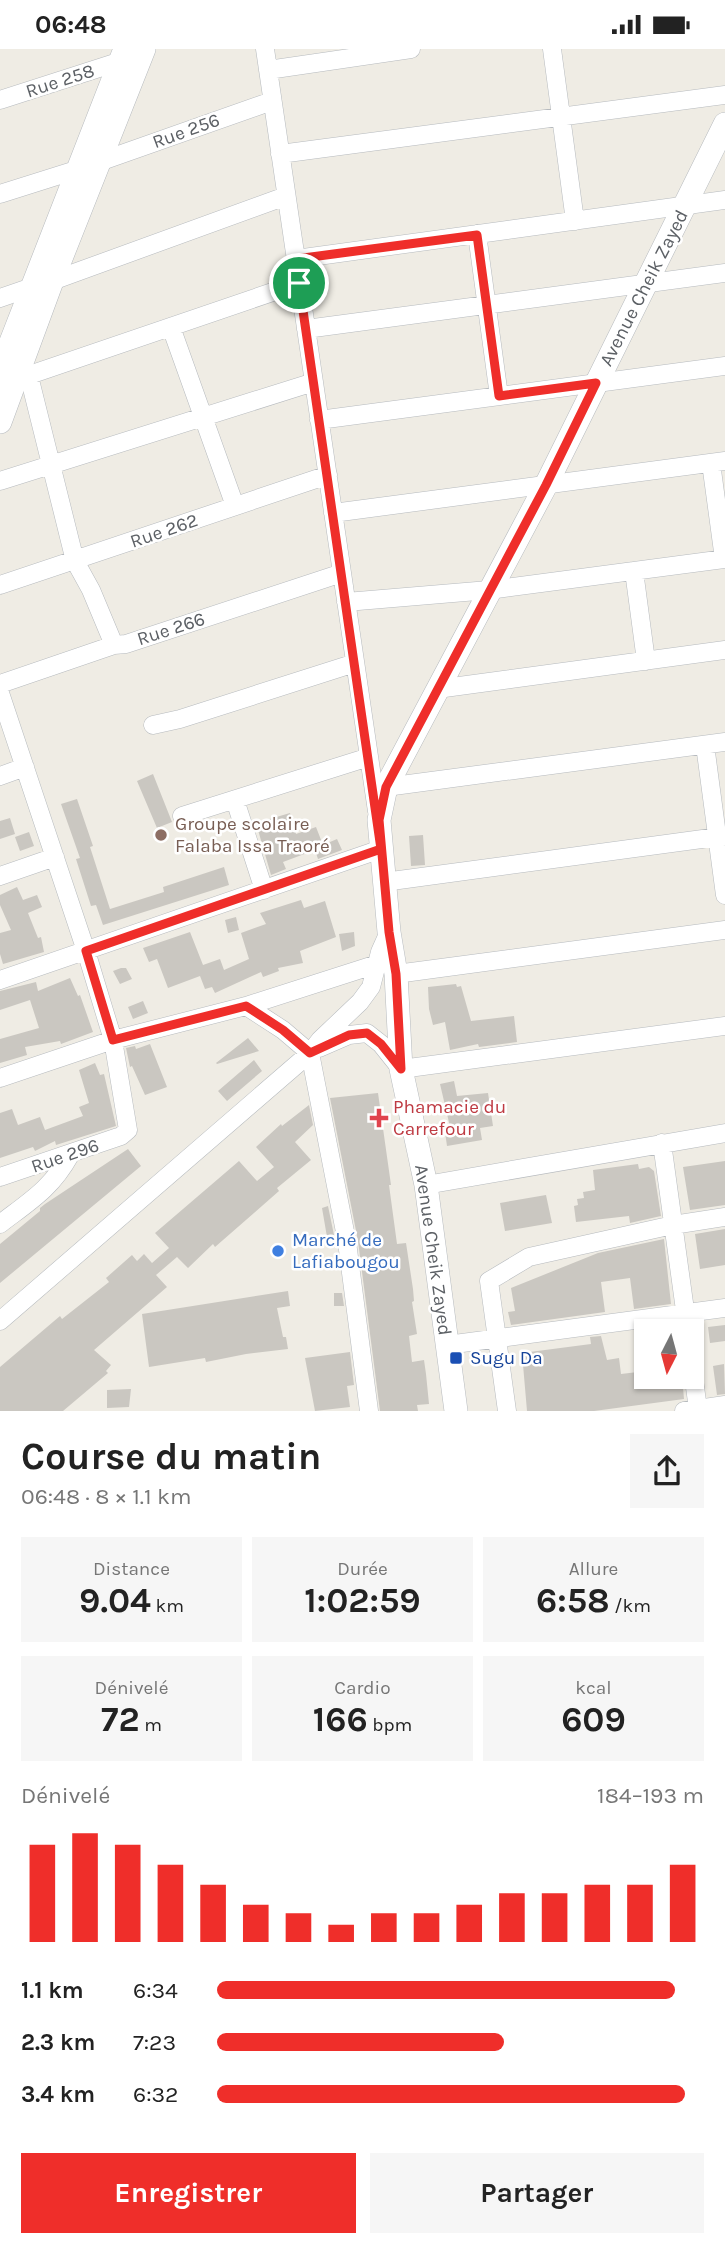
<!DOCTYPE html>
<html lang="fr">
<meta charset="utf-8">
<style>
body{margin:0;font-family:Karla,sans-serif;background:#f6f6f6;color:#222;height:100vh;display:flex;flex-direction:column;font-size:26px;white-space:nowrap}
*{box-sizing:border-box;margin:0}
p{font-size:23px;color:#767676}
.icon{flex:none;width:38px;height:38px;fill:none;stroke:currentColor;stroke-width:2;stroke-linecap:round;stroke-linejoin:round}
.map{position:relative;height:1362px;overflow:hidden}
.side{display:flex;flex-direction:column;background:#fff;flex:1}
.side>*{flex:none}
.needle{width:46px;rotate:186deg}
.controls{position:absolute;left:634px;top:1270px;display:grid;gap:14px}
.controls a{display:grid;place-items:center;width:70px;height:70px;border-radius:0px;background:#fff;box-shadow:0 2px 5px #0004;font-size:35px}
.pin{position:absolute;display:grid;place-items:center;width:60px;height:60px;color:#fff;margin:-30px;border:4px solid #fff;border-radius:50%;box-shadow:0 2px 7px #0007}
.round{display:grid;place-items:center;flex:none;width:74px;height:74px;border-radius:0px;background:#f6f6f6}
.summary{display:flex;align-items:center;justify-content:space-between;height:119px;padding:0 21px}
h1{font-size:38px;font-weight:700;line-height:52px}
.metrics{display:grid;grid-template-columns:repeat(3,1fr);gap:10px;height:119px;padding:7px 21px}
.metrics div{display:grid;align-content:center;border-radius:0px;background:#f6f6f6;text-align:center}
.metrics b{font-size:35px;font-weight:700}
.metrics small{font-size:19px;font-weight:400}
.metrics p{font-size:19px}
.chart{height:196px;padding:14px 21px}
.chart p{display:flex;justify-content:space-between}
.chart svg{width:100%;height:126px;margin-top:7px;stroke:#ef2e2a;stroke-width:6}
.action{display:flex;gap:14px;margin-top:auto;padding:14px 21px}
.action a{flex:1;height:80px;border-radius:0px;background:#ef2e2a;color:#fff;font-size:28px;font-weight:700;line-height:80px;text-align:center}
.action a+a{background:#f6f6f6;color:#222}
ul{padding:0 21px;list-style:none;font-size:23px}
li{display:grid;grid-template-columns:112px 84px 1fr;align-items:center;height:52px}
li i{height:18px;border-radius:9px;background:#ef2e2a}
.status{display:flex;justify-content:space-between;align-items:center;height:49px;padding:0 35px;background:#fff;direction:ltr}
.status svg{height:19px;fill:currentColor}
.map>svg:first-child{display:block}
.building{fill:#cac7c1}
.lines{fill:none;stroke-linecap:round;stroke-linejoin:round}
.minor-casing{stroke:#b6babe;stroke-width:19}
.tertiary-casing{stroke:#b6babe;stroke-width:24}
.minor{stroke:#fff;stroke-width:18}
.tertiary{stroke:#fff;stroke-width:23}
.route-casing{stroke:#fff;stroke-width:14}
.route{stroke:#ef2e2a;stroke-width:9}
.education-dot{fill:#8d6e63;stroke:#fff;stroke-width:2.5}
.health-dot{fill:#e0444e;stroke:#fff;stroke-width:2.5}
.shop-dot{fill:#3f7fe0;stroke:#fff;stroke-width:2.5}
.transit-dot{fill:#1a4fb4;stroke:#fff;stroke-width:2.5}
.labels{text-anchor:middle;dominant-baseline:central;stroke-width:5;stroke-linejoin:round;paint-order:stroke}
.street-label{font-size:19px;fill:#5c6065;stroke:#fff}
.education-label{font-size:19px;fill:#785e54;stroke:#fff;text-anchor:start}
.health-label{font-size:19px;fill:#be3a42;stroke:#fff;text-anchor:start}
.shop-label{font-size:19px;fill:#366cbe;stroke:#fff;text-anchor:start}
.transit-label{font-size:19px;fill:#164399;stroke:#fff;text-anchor:start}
</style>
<div class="status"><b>06:48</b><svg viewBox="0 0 49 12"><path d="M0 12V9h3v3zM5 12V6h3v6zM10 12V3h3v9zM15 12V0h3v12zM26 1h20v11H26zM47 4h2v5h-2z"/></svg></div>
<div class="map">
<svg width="725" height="1362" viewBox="0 0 725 1362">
<rect width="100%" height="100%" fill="#efece4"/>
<path class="building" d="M 153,725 L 172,773 L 157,779 L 137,732 Z
M 77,750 L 93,797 L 90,798 L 110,860 L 164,843 L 163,838 L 224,818 L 229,836 L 103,876 L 96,856 L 91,857 L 76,810 L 80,809 L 61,755 Z
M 290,764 L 296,785 L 316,778 L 323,796 L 337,790 L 342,801 L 318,810 L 315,801 L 283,813 L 286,820 L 271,826 L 256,774 Z
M 10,769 L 15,785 L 0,790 L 0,772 Z
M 29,783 L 34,797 L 20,802 L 15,788 Z
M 423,786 L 425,816 L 411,817 L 409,787 Z
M 17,838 L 23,851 L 37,846 L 42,858 L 28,864 L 38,889 L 41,888 L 44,903 L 3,915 L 0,905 L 0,884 L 11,881 L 0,856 L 0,846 Z
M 301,851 L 304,859 L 325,852 L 336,888 L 300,902 L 303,914 L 278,919 L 279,922 L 263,928 L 261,923 L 215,944 L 212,938 L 205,940 L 200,927 L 168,939 L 157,910 L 149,913 L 143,899 L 190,883 L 203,916 L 220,910 L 224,921 L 249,910 L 241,884 L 266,875 L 260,864 Z
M 236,868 L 239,881 L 228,884 L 225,871 Z
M 354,883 L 355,897 L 342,902 L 339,885 Z
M 121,919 L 126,919 L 132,930 L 120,935 L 113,922 Z
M 70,929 L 78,947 L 80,946 L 93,983 L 61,995 L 60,992 L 25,998 L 27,1006 L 0,1014 L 0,990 L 39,979 L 30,951 L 0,961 L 0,942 L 36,933 L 38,942 Z
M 456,935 L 457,938 L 461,937 L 471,972 L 514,967 L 517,993 L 479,998 L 478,995 L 450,1001 L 445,973 L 433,976 L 429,960 L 428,938 Z
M 143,952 L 148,964 L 133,970 L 128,958 Z
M 248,989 L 259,1002 L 217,1015 L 216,1014 Z
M 150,995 L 167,1038 L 145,1046 L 132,1017 L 130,1018 L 126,999 L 135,997 L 136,1000 Z
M 254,1011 L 262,1022 L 227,1052 L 218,1042 Z
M 95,1014 L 100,1026 L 104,1025 L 116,1077 L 56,1096 L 55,1092 L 35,1102 L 33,1098 L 0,1109 L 0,1064 L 12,1060 L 18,1076 L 40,1068 L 45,1081 L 83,1067 L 79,1058 L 89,1054 L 79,1021 Z
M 454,1032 L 457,1047 L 488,1044 L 493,1077 L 480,1079 L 482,1091 L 447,1097 L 445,1083 L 451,1082 L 440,1035 Z
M 378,1044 L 391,1136 L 389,1136 L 397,1195 L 406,1194 L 413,1240 L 414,1252 L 412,1253 L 417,1285 L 409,1287 L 412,1313 L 424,1311 L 426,1325 L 429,1355 L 417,1356 L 418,1362 L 380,1362 L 358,1192 L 330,1049 Z
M 309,1056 L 313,1076 L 295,1093 L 311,1111 L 277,1139 L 279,1142 L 215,1198 L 213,1195 L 188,1219 L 177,1208 L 156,1226 L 167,1238 L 94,1301 L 111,1316 L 106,1322 L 108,1324 L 63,1362 L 0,1362 L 0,1318 L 60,1267 L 62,1270 L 109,1233 L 106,1229 L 132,1206 L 137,1212 L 144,1205 L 152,1214 L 169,1199 L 155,1184 L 239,1112 L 257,1132 L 274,1118 L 256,1098 L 281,1075 L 282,1077 Z
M 128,1100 L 141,1117 L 0,1234 L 0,1195 L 40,1162 L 40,1159 L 45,1155 Z
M 725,1112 L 725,1156 L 690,1161 L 683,1118 Z
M 638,1115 L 639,1120 L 649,1118 L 654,1122 L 661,1167 L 630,1174 L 629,1167 L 576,1173 L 574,1157 L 578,1156 L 577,1150 L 584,1149 L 583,1143 L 595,1141 L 593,1121 Z
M 546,1146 L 552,1174 L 505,1182 L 500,1154 Z
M 328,1157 L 334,1186 L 327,1188 L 322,1159 Z
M 725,1180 L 725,1216 L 700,1220 L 695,1185 Z
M 664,1190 L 671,1255 L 634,1260 L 630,1229 L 601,1233 L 605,1263 L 511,1276 L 508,1263 L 515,1262 L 511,1239 L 598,1204 Z
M 288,1242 L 290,1257 L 277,1259 L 283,1288 L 286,1288 L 288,1300 L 246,1305 L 206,1313 L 205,1309 L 149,1318 L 142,1265 Z
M 334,1244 L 342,1244 L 344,1257 L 334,1257 Z
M 725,1276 L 725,1292 L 710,1294 L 708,1278 Z
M 601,1287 L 607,1311 L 619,1309 L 621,1325 L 646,1322 L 646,1328 L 682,1328 L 684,1350 L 594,1362 L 527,1362 L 522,1304 L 591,1295 L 590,1288 Z
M 350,1303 L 354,1336 L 347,1337 L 350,1358 L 315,1362 L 305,1309 Z
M 724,1315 L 725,1345 L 717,1346 L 713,1317 Z
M 131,1340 L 129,1358 L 107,1359 L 107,1341 Z"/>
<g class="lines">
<g class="minor-casing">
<path id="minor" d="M 265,0 L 377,762
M 552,0 L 575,172
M 268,21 L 411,0
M 0,51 L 121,12
M 280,105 L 725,46
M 99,113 L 272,52
M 0,145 L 79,120
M 477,185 L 499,347
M 296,210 L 725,151
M 52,232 L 286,147
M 0,249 L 32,238
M 171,278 L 235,457
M 306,280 L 725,224
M 29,327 L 75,512 L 91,541 L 114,596
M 0,336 L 299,234
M 319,371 L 725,317
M 711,414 L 724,510
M 0,432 L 314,333
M 333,464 L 725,412
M 634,522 L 646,612
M 0,536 L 328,426
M 346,553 L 489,541 L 725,510
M 0,635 L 114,596 L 126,595 L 342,524
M 437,640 L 725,601
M 0,644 L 86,902 L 113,991 L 128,1081 L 121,1087 L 0,1128
M 153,676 L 180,670 L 355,614
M 705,696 L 725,846
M 0,727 L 25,718
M 386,738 L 725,693
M 235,751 L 264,841
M 182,767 L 369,708
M 0,827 L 55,808
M 384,833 L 725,787
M 396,925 L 725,881
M 0,931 L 381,800
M 246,957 L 283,981 L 310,1004 L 347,1193 L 369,1362
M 319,999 L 349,986 L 367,984 L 381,995 L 401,1020 L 725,977
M 0,1029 L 113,991 L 246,957 L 377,915
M 662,1094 L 688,1283
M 426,1136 L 725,1084
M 0,1175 C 30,1152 51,1140 70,1106
M 0,1272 L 310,1004 L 320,991 L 360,953 L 371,938 L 380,903 L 389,883
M 447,1296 L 725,1259
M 691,1309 L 698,1360
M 507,1362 L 489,1232 L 529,1208 L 673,1176 L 725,1168
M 684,1362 L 725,1356"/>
</g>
<g class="tertiary-casing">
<path id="tertiary" d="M 0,321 L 125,0
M 0,373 L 52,232 L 144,0
M 456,1362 L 426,1136 L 401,1020 L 396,925 L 389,883 L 379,771 L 386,738 L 546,436 L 725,75"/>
</g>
<use href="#minor" class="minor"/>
<use href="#tertiary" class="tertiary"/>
</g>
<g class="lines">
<g class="route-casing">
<path id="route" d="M 299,234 L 381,800 L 86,902 L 113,991 L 246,957 L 283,981 L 310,1004 L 349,986 L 367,984 L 381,995 L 401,1020 L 396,925 L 389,883 L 379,771 L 386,738 L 546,436 L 596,334 L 499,347 L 477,186 L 296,210 L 299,234"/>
</g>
<use href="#route" class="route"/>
</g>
<circle class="education-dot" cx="161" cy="786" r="7"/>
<path class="health-dot" d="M375.5 1058.5h7v7h7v7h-7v7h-7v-7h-7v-7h7z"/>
<circle class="shop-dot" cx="278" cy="1202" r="7"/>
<rect class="transit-dot" x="449" y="1302" width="14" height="14" rx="3.5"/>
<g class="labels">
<g class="street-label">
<text transform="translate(60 32) rotate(-18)">Rue 258</text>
<text transform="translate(186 82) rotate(-20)">Rue 256</text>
<text transform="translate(644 239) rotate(-63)">Avenue Cheik Zayed</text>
<text transform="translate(164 482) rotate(-19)">Rue 262</text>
<text transform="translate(171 580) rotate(-18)">Rue 266</text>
<text transform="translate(65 1107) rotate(-19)">Rue 296</text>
<text transform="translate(433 1201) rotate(82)">Avenue Cheik Zayed</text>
</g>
<g class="education-label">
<text x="175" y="775">Groupe scolaire<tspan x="175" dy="22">Falaba Issa Traoré</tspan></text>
</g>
<g class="health-label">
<text x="393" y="1058">Phamacie du<tspan x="393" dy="22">Carrefour</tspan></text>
</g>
<g class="shop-label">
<text x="292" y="1191">Marché de<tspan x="292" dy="22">Lafiabougou</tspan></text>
</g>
<g class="transit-label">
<text x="470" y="1309">Sugu Da</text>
</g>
</g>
</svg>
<div class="controls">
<a><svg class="needle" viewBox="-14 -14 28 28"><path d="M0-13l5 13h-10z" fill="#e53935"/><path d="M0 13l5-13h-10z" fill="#767676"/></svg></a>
</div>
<div class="pin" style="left:299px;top:234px;background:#1e9e55"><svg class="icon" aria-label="arrive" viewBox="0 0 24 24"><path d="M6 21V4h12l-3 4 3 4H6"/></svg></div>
</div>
<section class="side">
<div class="summary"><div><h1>Course du matin</h1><p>06:48 · 8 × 1.1 km</p></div><a class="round"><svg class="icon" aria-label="share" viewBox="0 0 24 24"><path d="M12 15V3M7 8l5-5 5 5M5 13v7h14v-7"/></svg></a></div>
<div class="metrics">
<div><p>Distance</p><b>9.04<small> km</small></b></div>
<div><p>Durée</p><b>1:02:59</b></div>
<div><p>Allure</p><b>6:58<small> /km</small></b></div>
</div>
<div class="metrics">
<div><p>Dénivelé</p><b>72<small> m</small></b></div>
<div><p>Cardio</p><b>166<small> bpm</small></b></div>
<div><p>kcal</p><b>609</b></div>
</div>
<div class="chart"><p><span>Dénivelé</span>184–193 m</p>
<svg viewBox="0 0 160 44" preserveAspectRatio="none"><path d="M5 44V10M15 44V6M25 44V10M35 44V17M45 44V24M55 44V31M65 44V34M75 44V38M85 44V34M95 44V34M105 44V31M115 44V27M125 44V27M135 44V24M145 44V24M155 44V17"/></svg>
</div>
<ul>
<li><b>1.1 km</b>6:34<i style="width:94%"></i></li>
<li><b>2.3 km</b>7:23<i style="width:59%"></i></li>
<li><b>3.4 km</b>6:32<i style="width:96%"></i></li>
</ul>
<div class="action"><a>Enregistrer</a><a>Partager</a></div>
</section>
